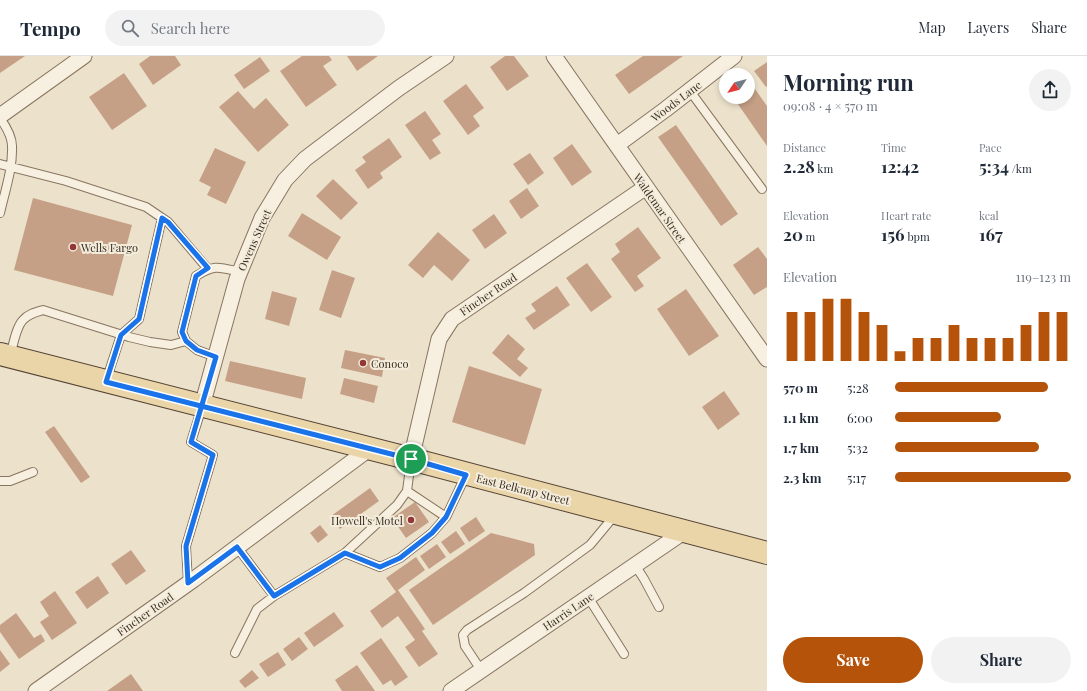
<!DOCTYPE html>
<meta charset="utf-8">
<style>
body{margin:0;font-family:"Playfair Display",serif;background:#f2f2f3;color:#1f2937;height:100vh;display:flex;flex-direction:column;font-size:15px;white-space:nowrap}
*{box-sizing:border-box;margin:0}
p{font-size:13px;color:#747a83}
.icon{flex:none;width:22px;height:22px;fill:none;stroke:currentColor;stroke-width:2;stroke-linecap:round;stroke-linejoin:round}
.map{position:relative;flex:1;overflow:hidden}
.panel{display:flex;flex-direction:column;background:#fff;width:320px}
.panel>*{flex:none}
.needle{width:26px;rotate:235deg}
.tools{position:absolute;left:719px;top:12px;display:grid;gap:8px}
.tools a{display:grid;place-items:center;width:36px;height:36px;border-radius:50%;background:#fff;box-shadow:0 2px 6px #0003;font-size:20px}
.pin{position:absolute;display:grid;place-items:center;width:34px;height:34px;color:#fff;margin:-17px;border:2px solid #fff;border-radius:50%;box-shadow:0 1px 4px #0007}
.round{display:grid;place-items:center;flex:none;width:42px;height:42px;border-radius:21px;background:#f2f2f3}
.overview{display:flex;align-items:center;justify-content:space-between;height:68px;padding:0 16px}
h1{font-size:22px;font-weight:700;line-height:30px}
.metrics{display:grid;grid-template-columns:repeat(3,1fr);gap:6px;height:68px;padding:4px 16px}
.metrics div{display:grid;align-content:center}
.metrics b{font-size:17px;font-weight:700}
.metrics small{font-size:11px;font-weight:400}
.metrics p{font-size:11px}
.chart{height:112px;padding:8px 16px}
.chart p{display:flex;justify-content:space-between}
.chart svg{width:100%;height:72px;margin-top:4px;stroke:#b45309;stroke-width:6}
.button{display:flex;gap:8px;margin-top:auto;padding:8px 16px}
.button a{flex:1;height:46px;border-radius:24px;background:#b45309;color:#fff;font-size:16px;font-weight:700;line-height:46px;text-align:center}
.button a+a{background:#f2f2f3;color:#1f2937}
ul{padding:0 16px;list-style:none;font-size:13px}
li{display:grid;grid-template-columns:64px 48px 1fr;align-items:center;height:30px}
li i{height:10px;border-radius:5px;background:#b45309}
header{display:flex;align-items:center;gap:24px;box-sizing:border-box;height:56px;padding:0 20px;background:#fff;border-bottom:1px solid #e0e1e3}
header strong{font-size:19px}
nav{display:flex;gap:22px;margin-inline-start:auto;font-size:14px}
.search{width:280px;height:36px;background:#f2f2f3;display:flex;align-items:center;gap:10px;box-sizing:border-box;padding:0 14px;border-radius:22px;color:#747a83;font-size:15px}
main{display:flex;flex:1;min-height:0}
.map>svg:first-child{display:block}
.building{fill:#c6a086}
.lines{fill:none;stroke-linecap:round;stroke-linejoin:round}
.service-casing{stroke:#887561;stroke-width:10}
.minor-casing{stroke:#887561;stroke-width:17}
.primary-casing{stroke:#564435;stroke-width:24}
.service{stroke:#f7efdf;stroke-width:8}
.minor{stroke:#f7efdf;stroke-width:15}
.primary{stroke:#ead5a9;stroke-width:22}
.route-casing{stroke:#fff;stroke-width:8}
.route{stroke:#1a73e8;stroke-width:5}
.poi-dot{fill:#923638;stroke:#f4ecdb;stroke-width:1.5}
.labels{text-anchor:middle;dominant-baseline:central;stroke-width:4;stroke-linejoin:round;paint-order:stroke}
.street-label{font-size:11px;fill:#3a2e23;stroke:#f4ecdb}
.poi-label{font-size:11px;fill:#3a2e23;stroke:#f4ecdb;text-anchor:start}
</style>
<header>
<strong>Tempo</strong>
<div class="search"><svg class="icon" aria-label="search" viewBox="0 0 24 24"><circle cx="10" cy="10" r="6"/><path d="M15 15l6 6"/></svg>Search here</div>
<nav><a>Map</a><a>Layers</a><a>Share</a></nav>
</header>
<main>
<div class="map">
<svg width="767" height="635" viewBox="0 0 767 635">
<rect width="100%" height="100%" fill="#ece2cc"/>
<path class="building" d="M 0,0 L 25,0 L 0,17 Z
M 150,0 L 175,0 L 181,9 L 153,29 L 139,8 Z
M 302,0 L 329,0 L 332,4 L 323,10 L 337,29 L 306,51 L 280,15 Z
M 347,0 L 378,0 L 357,15 Z
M 505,0 L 514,0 L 529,20 L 507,35 L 490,11 Z
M 643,0 L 683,0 L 629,38 L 615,19 Z
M 260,1 L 270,15 L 244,33 L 234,19 Z
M 767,6 L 767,30 L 766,31 L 754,15 Z
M 124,17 L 147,50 L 112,74 L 89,41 Z
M 748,23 L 767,50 L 767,90 L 733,41 L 748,41 Z
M 466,28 L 484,52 L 473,60 L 480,70 L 468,79 L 443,45 Z
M 238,35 L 254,53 L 266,42 L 289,69 L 258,96 L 219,51 Z
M 425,55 L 441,78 L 432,84 L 441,97 L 430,104 L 405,69 Z
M 676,69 L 738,158 L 721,170 L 658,81 Z
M 389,82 L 402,101 L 380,117 L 383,122 L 368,133 L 355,114 L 366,106 L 362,101 Z
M 572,88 L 592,116 L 572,130 L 553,102 Z
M 215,92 L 246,106 L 226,148 L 207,139 L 211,131 L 199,125 Z
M 530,97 L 544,117 L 528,129 L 513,108 Z
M 333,123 L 358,147 L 341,164 L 316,140 Z
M 527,132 L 539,150 L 521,163 L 509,145 Z
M 33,142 L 132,169 L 113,240 L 14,214 Z
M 302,157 L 341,181 L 327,204 L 288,180 Z
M 494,158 L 507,177 L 485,193 L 472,174 Z
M 638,171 L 661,202 L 637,220 L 644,230 L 635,236 L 611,203 L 620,196 L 615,188 Z
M 438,176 L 470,204 L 452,225 L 434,209 L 423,222 L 408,209 Z
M 758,191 L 767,203 L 767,231 L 754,239 L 733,209 Z
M 587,207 L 612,241 L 591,256 L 566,222 Z
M 332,214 L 355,222 L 341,262 L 319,254 Z
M 557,230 L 570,249 L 534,274 L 525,262 L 536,255 L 531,248 Z
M 686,233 L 719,280 L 689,300 L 657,253 Z
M 272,235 L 297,242 L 289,270 L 265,263 Z
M 508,278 L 525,293 L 517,303 L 528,312 L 520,321 L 492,297 Z
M 345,294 L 385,302 L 382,321 L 341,312 Z
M 230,305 L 306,322 L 302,343 L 225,325 Z
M 469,310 L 542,333 L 525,389 L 452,366 Z
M 344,322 L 378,330 L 374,347 L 340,338 Z
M 724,335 L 740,358 L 718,374 L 702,351 Z
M 54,370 L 90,421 L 81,427 L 45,376 Z
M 370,432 L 379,445 L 340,473 L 331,460 Z
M 415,446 L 429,466 L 406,482 L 392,462 Z
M 476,461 L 485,475 L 469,486 L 460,472 Z
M 320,469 L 328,479 L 318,487 L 310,477 Z
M 456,475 L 465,488 L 450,498 L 441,486 Z
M 491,477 L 534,488 L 535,499 L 433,569 L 409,534 Z
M 437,488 L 446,501 L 429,513 L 420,500 Z
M 131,494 L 146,515 L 126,529 L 111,508 Z
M 416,501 L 425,514 L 398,534 L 425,573 L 422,575 L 438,598 L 419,611 L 405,591 L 415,584 L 398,560 L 382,572 L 370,555 L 396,536 L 386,522 Z
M 98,520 L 109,537 L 87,553 L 75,536 Z
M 55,535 L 77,567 L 52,584 L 40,566 L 49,560 L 40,546 Z
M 334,556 L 344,570 L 314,591 L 304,577 Z
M 16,557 L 34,582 L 41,578 L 45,585 L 19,603 L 0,576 L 0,569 Z
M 299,581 L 308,593 L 292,605 L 283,593 Z
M 381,582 L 408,621 L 395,630 L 391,624 L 383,629 L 360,597 Z
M 0,594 L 10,608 L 0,616 Z
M 278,596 L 286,609 L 268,621 L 259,608 Z
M 357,609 L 375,635 L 342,635 L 335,624 Z
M 252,614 L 259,622 L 245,632 L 239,625 Z
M 131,618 L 143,635 L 107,635 Z"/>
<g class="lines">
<g class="service-casing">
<path id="service" d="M 690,35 L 762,133
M 0,62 C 5,69 12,81 12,90 C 13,112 5,135 0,157
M 0,108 L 66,125 L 146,151 L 168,166 L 207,212
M 10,300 C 13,290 16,271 23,264 C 28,258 36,256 43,254 L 129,281 L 150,286 L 171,289 L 186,285
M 216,301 L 197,294 L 186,285 L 182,276 L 196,220 C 215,208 219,211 240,216
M 106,325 L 121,279 L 139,263 L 162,162
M 0,425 L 10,425 L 33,416
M 407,435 L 446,461 L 466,419
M 237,491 L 274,540
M 345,497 L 380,511 L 400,502 L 432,477 L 446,461
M 635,509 L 644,523 L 659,551
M 188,527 L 186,490 L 213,399 L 191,386 L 202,351
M 588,541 L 624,598
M 235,597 L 257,553 L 274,540 L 345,497 L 397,449 L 407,435 L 411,404
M 481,614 L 465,590 L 463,579 L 467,574 L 524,537 L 590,489 L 615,459"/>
</g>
<g class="minor-casing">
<path id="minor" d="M 554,0 L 767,303
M 0,60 L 84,0
M 617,89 L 666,53 L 734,0
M 202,350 L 237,223 L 262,162 L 285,124 L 305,103 L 399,32 L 446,0
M 411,403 L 439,283 L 452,263 L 646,131
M 36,635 L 193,524 L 369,393
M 451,635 L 685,475"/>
</g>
<g class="primary-casing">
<path id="primary" d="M 0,298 L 411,403 L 767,497"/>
</g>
<use href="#service" class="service"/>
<use href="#minor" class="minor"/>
<use href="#primary" class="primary"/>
</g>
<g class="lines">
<g class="route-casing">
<path id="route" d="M 411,403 L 106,326 L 121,279 L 139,263 L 162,162 L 168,166 L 208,212 L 196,220 L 182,276 L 186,285 L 197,294 L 216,301 L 191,386 L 213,399 L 186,490 L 188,527 L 237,491 L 274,540 L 345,497 L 380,511 L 400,502 L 432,477 L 446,461 L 466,419 L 411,403"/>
</g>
<use href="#route" class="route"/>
</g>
<g class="poi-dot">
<circle cx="73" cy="191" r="4"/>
<circle cx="363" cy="307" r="4"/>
<circle cx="411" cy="464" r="4"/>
</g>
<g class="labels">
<g class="street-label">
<text transform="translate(676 45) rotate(-37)">Woods Lane</text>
<text transform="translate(660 152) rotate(55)">Waldemar Street</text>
<text transform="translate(254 184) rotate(-66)">Owens Street</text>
<text transform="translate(488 238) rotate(-34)">Fincher Road</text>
<text transform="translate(523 433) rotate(14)">East Belknap Street</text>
<text transform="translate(568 555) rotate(-34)">Harris Lane</text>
<text transform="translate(145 558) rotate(-35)">Fincher Road</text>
</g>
<g class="poi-label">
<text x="81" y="191">Wells Fargo</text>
<text x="371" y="307">Conoco</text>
<text x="403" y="464" text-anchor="end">Howell's Motel</text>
</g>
</g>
</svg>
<div class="tools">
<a><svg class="needle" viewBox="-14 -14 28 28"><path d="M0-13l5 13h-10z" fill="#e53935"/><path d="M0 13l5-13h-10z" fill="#747a83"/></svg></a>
</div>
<div class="pin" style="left:411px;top:403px;background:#1e9e55"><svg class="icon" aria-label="arrive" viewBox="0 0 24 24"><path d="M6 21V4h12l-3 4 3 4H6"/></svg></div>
</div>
<section class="panel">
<div class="overview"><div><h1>Morning run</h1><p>09:08 · 4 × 570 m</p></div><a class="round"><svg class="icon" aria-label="share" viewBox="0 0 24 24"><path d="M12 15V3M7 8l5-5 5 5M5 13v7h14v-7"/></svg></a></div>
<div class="metrics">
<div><p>Distance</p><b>2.28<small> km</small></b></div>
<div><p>Time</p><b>12:42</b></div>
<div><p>Pace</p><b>5:34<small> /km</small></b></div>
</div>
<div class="metrics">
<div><p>Elevation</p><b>20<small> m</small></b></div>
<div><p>Heart rate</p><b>156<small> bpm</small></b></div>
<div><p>kcal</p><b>167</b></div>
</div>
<div class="chart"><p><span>Elevation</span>119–123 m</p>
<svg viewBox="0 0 160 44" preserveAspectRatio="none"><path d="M5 44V14M15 44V14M25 44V6M35 44V6M45 44V14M55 44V22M65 44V38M75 44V30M85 44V30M95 44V22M105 44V30M115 44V30M125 44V30M135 44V22M145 44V14M155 44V14"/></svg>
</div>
<ul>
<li><b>570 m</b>5:28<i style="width:87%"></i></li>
<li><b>1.1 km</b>6:00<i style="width:60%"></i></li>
<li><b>1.7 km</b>5:32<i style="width:82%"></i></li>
<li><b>2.3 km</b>5:17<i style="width:100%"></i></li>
</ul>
<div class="button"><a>Save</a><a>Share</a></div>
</section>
</main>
